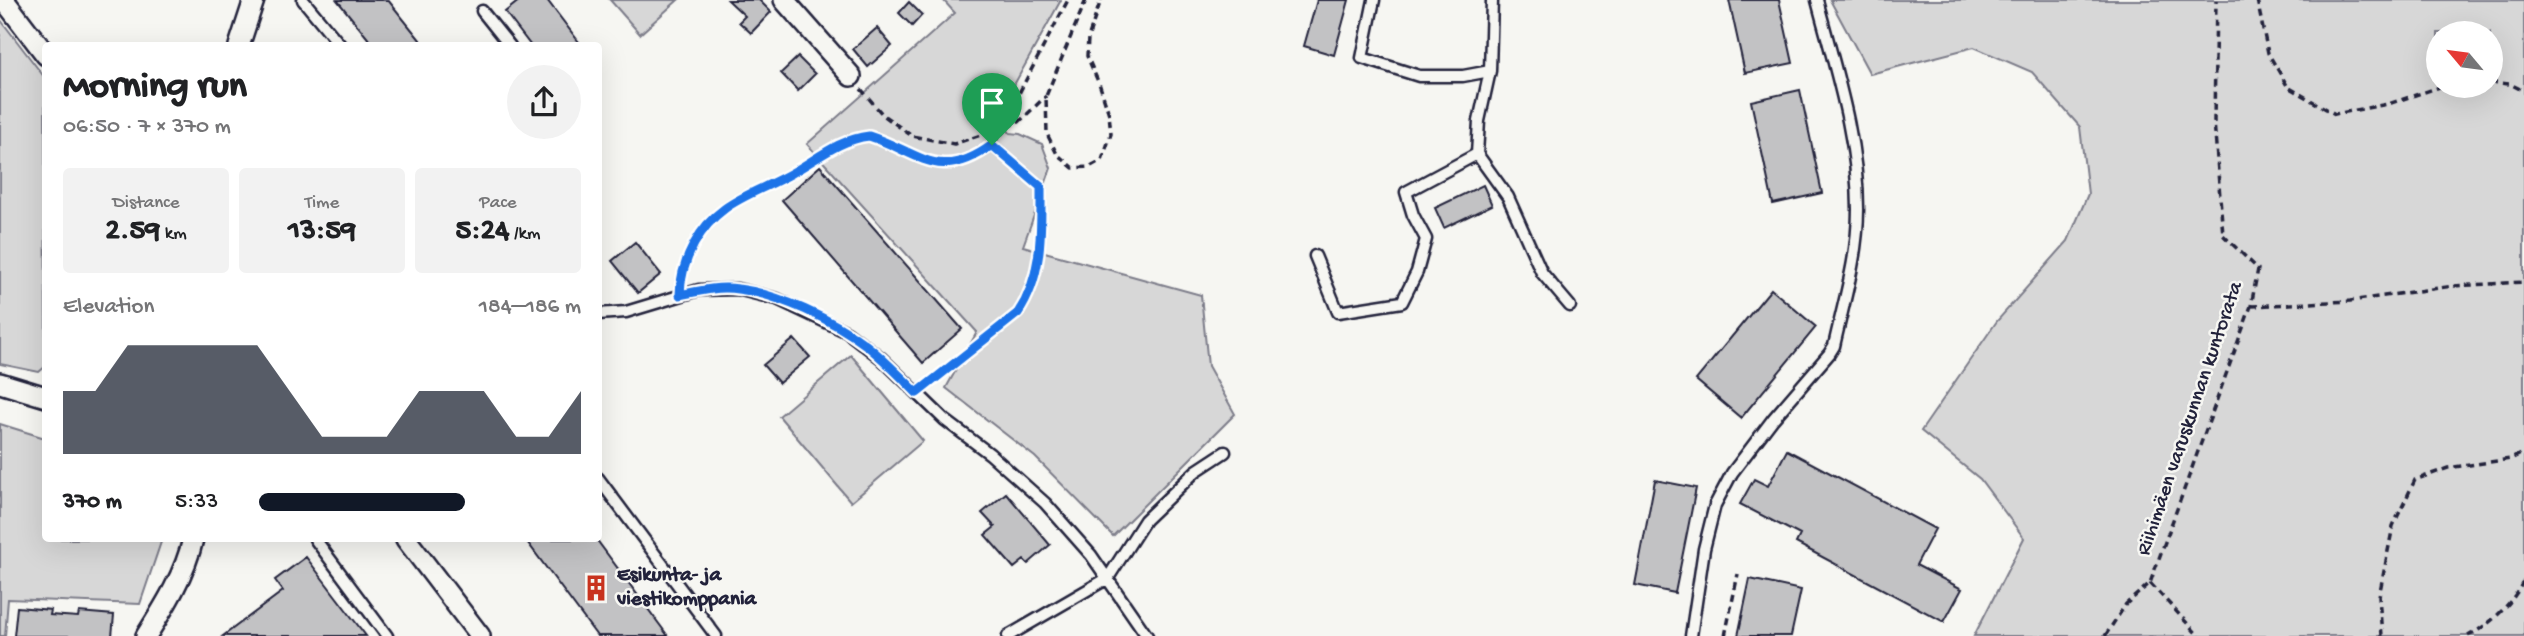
<!DOCTYPE html>
<meta charset="utf-8">
<style>
body{margin:0;font-family:"Gochi Hand",sans-serif;background:#f2f2f2;color:#202124;height:100vh;display:flex;flex-direction:column;font-size:26px;white-space:nowrap}
*{box-sizing:border-box;margin:0}
p{font-size:23px;color:#757577}
.icon{flex:none;width:38px;height:38px;fill:none;stroke:currentColor;stroke-width:2;stroke-linecap:round;stroke-linejoin:round}
.map{position:relative;flex:1;overflow:hidden}
.sheet{position:absolute;left:42px;top:42px;width:560px;height:500px;display:flex;flex-direction:column;background:#fff;border-radius:7px;box-shadow:0 7px 28px #0002}
.sheet>*{flex:none}
.needle{width:46px;rotate:299deg}
.controls{position:absolute;left:2426px;top:21px;display:grid;gap:14px}
.controls a{display:grid;place-items:center;width:77px;height:77px;border-radius:50%;background:#fff;box-shadow:0 7px 28px #0002;font-size:35px}
.pin{position:absolute;display:grid;place-items:center;width:60px;height:60px;color:#fff;margin:-72px -30px;border-radius:50% 50% 50% 0;rotate:-45deg;box-shadow:0 0 7px #0007}
.pin .icon{rotate:45deg}
.round{display:grid;place-items:center;flex:none;width:74px;height:74px;border-radius:37px;background:#f2f2f2}
.head{display:flex;align-items:center;justify-content:space-between;height:119px;padding:0 21px}
h1{font-size:38px;font-weight:700;line-height:52px}
.metrics{display:grid;grid-template-columns:repeat(3,1fr);gap:10px;height:119px;padding:7px 21px}
.metrics div{display:grid;align-content:center;border-radius:7px;background:#f2f2f2;text-align:center}
.metrics b{font-size:30px;font-weight:700}
.metrics small{font-size:19px;font-weight:400}
.metrics p{font-size:19px}
.chart{height:196px;padding:14px 21px}
.chart p{display:flex;justify-content:space-between}
.chart svg{width:100%;height:126px;margin-top:7px;fill:#111827;opacity:.7}
ul{padding:0 21px;list-style:none;font-size:23px}
li{display:grid;grid-template-columns:112px 84px 1fr;align-items:center;height:52px}
li i{height:18px;border-radius:9px;background:#111827}
.map>svg:first-child{display:block}
.green{fill:#d7d7d7;stroke:#7c7c89;stroke-width:2;fill-rule:evenodd}
.building{fill:#c2c2c4;stroke:#22223b;stroke-width:2}
.lines{fill:none;stroke-linecap:round;stroke-linejoin:round}
.service-casing{stroke:#22223b;stroke-width:15}
.minor-casing{stroke:#22223b;stroke-width:24}
.path{stroke:#22223b;stroke-width:3.5;stroke-dasharray:7 5;stroke-linecap:butt}
.service{stroke:#f6f6f2;stroke-width:10}
.minor{stroke:#f6f6f2;stroke-width:19}
.route-casing{stroke:#fff;stroke-width:14}
.route{stroke:#1a73e8;stroke-width:9}
.labels{text-anchor:middle;dominant-baseline:central;stroke-width:5;stroke-linejoin:round;paint-order:stroke}
.street-label{font-size:21px;fill:#22223b;stroke:#f6f6f2}
.poi-label{font-size:21px;font-weight:bold;fill:#22223b;stroke:#f6f6f2;text-anchor:start}
</style>
<div class="map">
<svg width="2524" height="636" viewBox="0 0 2524 636">
<rect width="100%" height="100%" fill="#f6f6f2"/>
<filter id="ink" filterUnits="userSpaceOnUse"><feTurbulence type="fractalNoise" baseFrequency=".0143" numOctaves="2"/><feDisplacementMap in="SourceGraphic" scale="14" xChannelSelector="R" yChannelSelector="G"/><feConvolveMatrix kernelMatrix="1 2 1 2 8 2 1 2 1" color-interpolation-filters="sRGB"/></filter>
<g filter="url(#ink)">
<path class="green" d="M 610,0 L 678,0 L 640,34 Z
M 943,0 L 1061,0 L 1004,103 L 1001,120 L 1010,133 L 1020,134 L 1042,144 L 1051,168 L 1023,246 L 1201,295 L 1208,366 L 1235,414 L 1113,536 L 1035,457 L 946,388 L 977,332 L 807,144 L 955,13 Z
M 1830,0 L 2524,0 L 2524,636 L 1974,636 L 2024,538 L 1980,479 L 1921,431 L 1997,321 L 2068,241 L 2088,194 L 2080,127 L 2032,72 L 1974,47 L 1870,74 ZM 2438,33 L 2490,33 L 2490,86 L 2438,86 Z
M 0,19 L 45,78 L 46,366 L 39,372 L 0,364 Z
M 851,355 L 923,441 L 851,502 L 779,416 Z
M 0,424 L 45,438 L 46,539 L 162,539 L 140,604 L 8,599 L 5,636 L 0,636 Z"/>
<path class="building" d="M 337,0 L 388,0 L 425,46 L 374,46 Z
M 520,0 L 547,0 L 582,46 L 531,46 L 505,12 Z
M 728,0 L 759,0 L 771,12 L 751,33 L 739,22 L 745,16 Z
M 1317,0 L 1349,0 L 1334,55 L 1304,46 Z
M 1729,0 L 1779,0 L 1793,63 L 1745,73 Z
M 909,2 L 922,15 L 912,26 L 899,13 Z
M 877,28 L 892,46 L 868,67 L 853,49 Z
M 798,57 L 815,74 L 798,91 L 781,73 Z
M 1800,90 L 1822,193 L 1773,204 L 1751,101 Z
M 820,166 L 962,329 L 923,363 L 782,200 Z
M 1483,185 L 1492,205 L 1444,228 L 1435,208 Z
M 635,242 L 661,274 L 638,293 L 612,261 Z
M 1771,289 L 1816,327 L 1741,418 L 1696,380 Z
M 794,339 L 810,357 L 779,383 L 763,365 Z
M 1787,450 L 1935,529 L 1916,565 L 1962,589 L 1944,622 L 1796,543 L 1800,535 L 1740,504 L 1754,479 L 1768,486 Z
M 1655,480 L 1696,488 L 1675,593 L 1635,585 Z
M 1006,493 L 1050,545 L 1028,564 L 1024,560 L 1014,568 L 985,535 L 995,527 L 982,513 Z
M 525,539 L 596,539 L 668,636 L 597,636 Z
M 306,557 L 366,636 L 223,636 L 283,591 L 275,580 Z
M 1750,579 L 1801,590 L 1791,636 L 1738,636 Z
M 17,607 L 51,610 L 50,615 L 78,617 L 79,612 L 114,615 L 112,636 L 14,636 Z"/>
<g class="lines">
<g class="service-casing">
<path id="service" d="M 303,0 L 341,46
M 1374,0 L 1362,58 L 1419,76 L 1463,76 L 1490,71
M 482,11 L 510,46
M 1477,154 L 1508,197 L 1542,273 L 1570,306
M 1315,256 L 1338,312 L 1402,302 L 1417,272 L 1426,239 L 1413,215 L 1406,192 L 1477,154 L 1479,121 L 1490,71 L 1492,0
M 598,314 L 626,312 L 699,290 L 737,289 L 777,299 L 847,332 L 881,358 L 945,420 L 990,454 L 1045,503 L 1091,555 L 1147,636
M 598,478 L 716,636
M 315,539 L 387,636
M 1008,636 L 1108,578 L 1145,520 L 1196,471 L 1225,452
M 1691,636 L 1704,549 L 1715,505 L 1732,473 L 1773,419 L 1829,354 L 1834,346 C 1844,301 1858,256 1858,209 C 1858,138 1835,69 1817,0"/>
</g>
<g class="minor-casing">
<path id="minor" d="M 4,0 L 46,55
M 784,0 L 851,76
M 239,46 L 254,0
M 0,383 L 46,397
M 406,539 L 480,636
M 146,636 C 165,606 185,574 193,539"/>
</g>
<path class="path" d="M 1086,0 L 1046,96 L 1047,134 L 1057,154 L 1073,168 L 1089,167 L 1102,160 L 1111,134 L 1109,114 L 1100,86 L 1087,56 L 1088,38 L 1101,0
M 2257,0 L 2268,53 L 2288,87 L 2335,114 L 2388,104 L 2443,86
M 2490,82 L 2510,84 L 2524,91
M 861,89 L 883,115 L 912,136 L 954,144 L 1019,122 L 1046,96
M 680,283 L 688,255 L 710,219 L 743,196 L 789,174 L 848,140 L 869,136 L 917,158 L 941,164 L 969,159 L 992,145
M 2251,306 L 2350,301 L 2453,286 L 2524,282
M 927,384 L 1018,313 C 1043,276 1041,231 1041,187 L 992,145 L 1009,125 L 1007,116 L 1068,0
M 2150,583 L 2199,636
M 1725,636 L 1738,574
M 2105,636 L 2126,604 L 2150,583 L 2251,306 L 2258,269 L 2223,235 L 2214,121 L 2216,0
M 2382,636 L 2379,596 L 2393,526 L 2415,480 L 2448,468 L 2511,459 L 2524,452
M 2468,636 C 2491,624 2512,604 2524,580"/>
<use href="#service" class="service"/>
<use href="#minor" class="minor"/>
</g>
</g>
<g class="lines" filter="url(#ink)">
<g class="route-casing">
<path id="route" d="M 869,136 C 919,152 939,184 992,145 L 1041,187 C 1041,231 1043,276 1018,313 L 917,393 C 900,376 884,359 866,345 C 833,320 779,294 738,289 C 718,286 699,291 680,295 C 680,276 685,261 694,244 C 717,201 753,195 792,173 C 817,159 840,139 869,136 Z"/>
</g>
<use href="#route" class="route"/>
</g>
<defs>
<g id="building-bare" transform="scale(2.1)"><path d="M-4-6H4V6H1V3H-1V6H-4ZM-2.5-4.3h1.7v1.8h-1.7ZM.8-4.3h1.7v1.8H.8ZM-2.5-1h1.7V.8h-1.7ZM.8-1h1.7V.8H.8Z" fill="#c8321e" stroke="#f6f6f2" stroke-width="2.5" paint-order="stroke"/></g>
</defs>
<g fill-rule="evenodd">
<use href="#building-bare" x="596" y="588"/>
</g>
<g class="labels">
<g class="street-label">
<text transform="translate(2191 419) rotate(-71)">Riihimäen varuskunnan kuntorata</text>
</g>
<g class="poi-label">
<text x="617" y="576">Esikunta- ja<tspan x="617" dy="24">viestikomppania</tspan></text>
</g>
</g>
</svg>
<div class="controls">
<a><svg class="needle" viewBox="-14 -14 28 28"><path d="M0-13l5 13h-10z" fill="#e53935"/><path d="M0 13l5-13h-10z" fill="#757577"/></svg></a>
</div>
<div class="pin" style="left:992px;top:145px;background:#1e9e55"><svg class="icon" aria-label="arrive" viewBox="0 0 24 24"><path d="M6 21V4h12l-3 4 3 4H6"/></svg></div>
<section class="sheet">
<div class="head"><div><h1>Morning run</h1><p>06:50 · 7 × 370 m</p></div><a class="round"><svg class="icon" aria-label="share" viewBox="0 0 24 24"><path d="M12 15V3M7 8l5-5 5 5M5 13v7h14v-7"/></svg></a></div>
<div class="metrics">
<div><p>Distance</p><b>2.59<small> km</small></b></div>
<div><p>Time</p><b>13:59</b></div>
<div><p>Pace</p><b>5:24<small> /km</small></b></div>
</div>
<div class="chart"><p><span>Elevation</span>184–186 m</p>
<svg viewBox="0 0 160 44" preserveAspectRatio="none"><path d="M0 44V22L10 22L20 6L30 6L40 6L50 6L60 6L70 22L80 38L90 38L100 38L110 22L120 22L130 22L140 38L150 38L160 22V44z"/></svg>
</div>
<ul>
<li><b>370 m</b>5:33<i style="width:64%"></i></li>
</ul>
</section>
</div>
